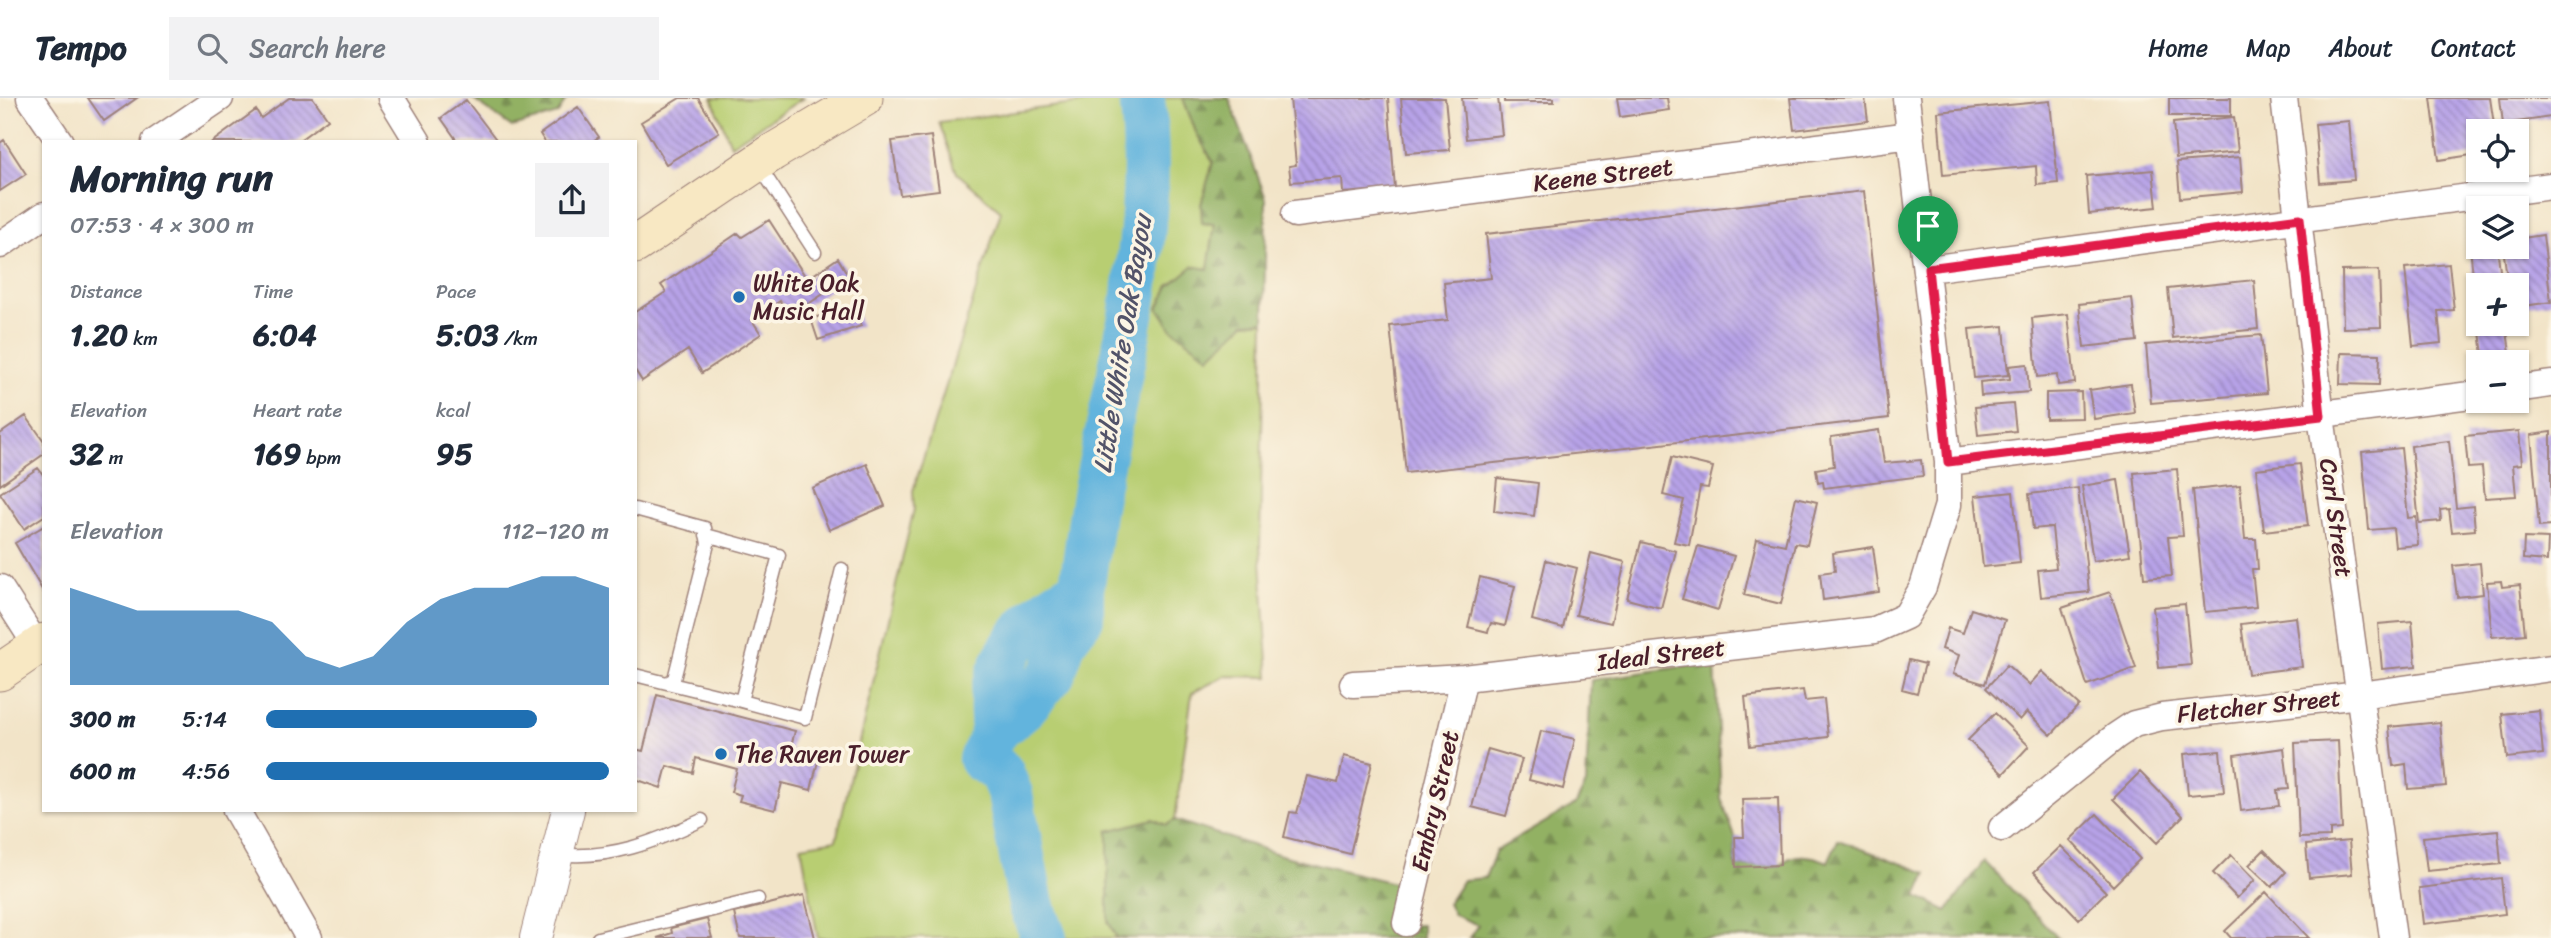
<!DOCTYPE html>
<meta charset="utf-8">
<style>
body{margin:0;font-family:Sriracha,sans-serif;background:#f2f2f3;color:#1f2937;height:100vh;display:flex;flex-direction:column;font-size:26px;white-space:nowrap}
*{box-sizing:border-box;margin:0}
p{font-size:23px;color:#747a83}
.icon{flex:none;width:38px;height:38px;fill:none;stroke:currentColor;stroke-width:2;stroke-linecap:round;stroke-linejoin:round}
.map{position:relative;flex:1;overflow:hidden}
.side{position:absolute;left:42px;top:42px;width:595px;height:672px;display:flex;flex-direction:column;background:#fff;border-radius:0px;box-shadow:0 2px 5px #0004}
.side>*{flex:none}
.tools{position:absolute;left:2466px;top:21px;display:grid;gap:14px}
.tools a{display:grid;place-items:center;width:63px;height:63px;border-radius:0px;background:#fff;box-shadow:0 2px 5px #0004;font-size:35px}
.pin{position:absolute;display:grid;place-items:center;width:60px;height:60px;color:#fff;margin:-72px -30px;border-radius:50% 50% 50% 0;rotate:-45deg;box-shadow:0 0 7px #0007}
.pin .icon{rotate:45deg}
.round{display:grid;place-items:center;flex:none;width:74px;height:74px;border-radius:0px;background:#f2f2f3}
.head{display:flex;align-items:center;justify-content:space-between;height:119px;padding:0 28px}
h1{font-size:38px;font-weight:700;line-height:52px}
.figures{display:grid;grid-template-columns:repeat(3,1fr);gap:10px;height:119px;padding:7px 28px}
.figures div{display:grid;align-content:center}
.figures b{font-size:30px;font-weight:700}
.figures small{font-size:19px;font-weight:400}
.figures p{font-size:19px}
.chart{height:196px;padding:14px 28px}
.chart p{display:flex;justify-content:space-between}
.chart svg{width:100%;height:126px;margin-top:7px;fill:#1f6fb2;opacity:.7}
ul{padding:0 28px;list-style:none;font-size:23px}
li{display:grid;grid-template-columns:112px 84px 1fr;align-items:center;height:52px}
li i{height:18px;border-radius:9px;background:#1f6fb2}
header{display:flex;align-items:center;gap:42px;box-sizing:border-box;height:98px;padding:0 35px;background:#fff;border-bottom:2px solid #e0e1e3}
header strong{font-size:33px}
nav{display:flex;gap:38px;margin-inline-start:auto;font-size:24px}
.search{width:490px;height:63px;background:#f2f2f3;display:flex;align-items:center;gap:18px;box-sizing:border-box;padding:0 24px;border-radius:0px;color:#747a83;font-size:26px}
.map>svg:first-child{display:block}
.grass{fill:#b8ce72;stroke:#81764e;stroke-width:2}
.forest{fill:url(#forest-firs);stroke:#6e6848;stroke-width:2}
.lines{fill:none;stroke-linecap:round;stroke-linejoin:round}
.river{stroke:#62b4dd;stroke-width:46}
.building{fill:url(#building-back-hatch)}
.service-casing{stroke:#9e827a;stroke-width:15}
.minor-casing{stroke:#9e827a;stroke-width:29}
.tertiary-casing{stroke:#9e827a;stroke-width:34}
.secondary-casing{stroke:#9e827a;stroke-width:39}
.service{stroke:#fff;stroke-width:12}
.minor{stroke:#fff;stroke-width:26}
.tertiary{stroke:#fff;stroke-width:32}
.secondary{stroke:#f8e8c3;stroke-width:37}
.route-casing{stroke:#fff;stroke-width:14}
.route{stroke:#e11d48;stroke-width:9}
.poi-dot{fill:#1f6fb2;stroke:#fcf5e5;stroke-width:2.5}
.labels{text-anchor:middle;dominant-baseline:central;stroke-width:7;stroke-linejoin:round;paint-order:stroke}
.street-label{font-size:24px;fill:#4a1f2b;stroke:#fcf5e5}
.poi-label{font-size:24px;fill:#4a1f2b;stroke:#fcf5e5;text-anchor:start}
.water-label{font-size:26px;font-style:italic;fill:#525369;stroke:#fcf5e5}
</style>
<header>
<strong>Tempo</strong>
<div class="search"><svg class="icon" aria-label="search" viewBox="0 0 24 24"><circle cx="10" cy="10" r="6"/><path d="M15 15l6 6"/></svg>Search here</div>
<nav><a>Home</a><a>Map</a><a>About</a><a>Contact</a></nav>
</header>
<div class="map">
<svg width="2551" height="840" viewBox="0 0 2551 840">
<defs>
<pattern id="forest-firs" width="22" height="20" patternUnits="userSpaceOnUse" patternTransform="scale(1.75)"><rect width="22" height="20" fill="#92b164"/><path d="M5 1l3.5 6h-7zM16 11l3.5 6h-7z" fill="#798f53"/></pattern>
<pattern id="building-back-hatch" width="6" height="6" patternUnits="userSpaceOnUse" patternTransform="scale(1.75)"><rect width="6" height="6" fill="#b7a3e8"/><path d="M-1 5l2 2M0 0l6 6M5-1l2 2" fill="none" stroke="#9784bc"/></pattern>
</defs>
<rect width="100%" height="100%" fill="#fcf5e5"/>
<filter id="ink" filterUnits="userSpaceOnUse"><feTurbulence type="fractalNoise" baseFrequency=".0143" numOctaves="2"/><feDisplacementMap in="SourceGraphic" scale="14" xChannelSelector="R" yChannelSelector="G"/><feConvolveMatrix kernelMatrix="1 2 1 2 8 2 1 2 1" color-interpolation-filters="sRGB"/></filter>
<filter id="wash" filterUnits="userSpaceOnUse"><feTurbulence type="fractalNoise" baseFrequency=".00686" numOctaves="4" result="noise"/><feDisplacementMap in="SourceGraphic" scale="28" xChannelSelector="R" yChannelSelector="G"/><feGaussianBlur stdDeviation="1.57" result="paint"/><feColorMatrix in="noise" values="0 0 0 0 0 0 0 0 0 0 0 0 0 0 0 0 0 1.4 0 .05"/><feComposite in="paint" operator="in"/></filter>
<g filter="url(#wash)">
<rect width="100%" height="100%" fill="#f2e4c8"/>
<path class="grass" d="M 712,0 L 803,0 L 731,47 Z
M 1120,0 L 1183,0 L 1196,34 L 1213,64 L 1201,107 L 1203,125 L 1215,126 L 1208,171 L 1193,169 L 1169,188 L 1245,225 L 1264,223 L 1260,448 L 1269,579 L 1225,578 L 1192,595 L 1175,722 L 1166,727 L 1108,733 L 1108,823 L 1117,840 L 818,840 L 801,748 L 836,742 L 914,411 L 913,393 L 1001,113 L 957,75 L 939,24 Z"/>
<path class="forest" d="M 471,0 L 567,0 L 558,16 L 512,29 Z
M 1183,0 L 1229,0 L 1266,101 L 1264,223 L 1245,225 L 1209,259 L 1171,230 L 1158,210 L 1169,188 L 1193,168 L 1208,171 L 1215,126 L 1202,125 L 1201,107 L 1213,64 L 1196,34 Z
M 1715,564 L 1721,700 L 1735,739 L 1736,769 L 1780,767 C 1793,753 1812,757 1828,764 L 1838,742 L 1927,775 L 1917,798 L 1947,813 L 1984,763 L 2058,840 L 1469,840 L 1478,827 L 1454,817 L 1448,805 L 1463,782 L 1485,780 L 1496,753 L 1576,706 L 1586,686 L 1591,582 Z
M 1153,721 L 1166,727 L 1175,722 L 1284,758 L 1394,785 L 1400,828 L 1422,827 L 1422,840 L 1117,840 L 1108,823 L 1108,733 Z"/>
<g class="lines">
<path class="river" d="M 995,633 L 1024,609 L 1053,575 L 1064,542 L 1081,520 L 1081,492
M 1044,840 L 1031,806 L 1010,696 L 1001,674 L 981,661 C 1003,625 987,620 995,589 C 1007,542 1039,512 1081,492 C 1087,457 1090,421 1097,386 C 1122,259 1158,130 1142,0"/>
</g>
<g id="blocks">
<path class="building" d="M 88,0 L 137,0 L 104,23 Z
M 289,0 L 313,0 L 328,21 L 297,44 L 212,44 L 256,12 L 261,20 Z
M 680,0 L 698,0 L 719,34 L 666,66 L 641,24 Z
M 1290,0 L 1388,0 L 1395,91 L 1343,95 L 1342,80 L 1291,84 L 1289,68 L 1296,67 Z
M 1401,0 L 1445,0 L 1450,52 L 1406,55 Z
M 1462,0 L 1498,0 L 1502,37 L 1466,41 Z
M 1504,0 L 1554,0 L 1554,4 L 1504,4 Z
M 1617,0 L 1667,0 L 1669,12 L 1620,19 Z
M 1790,0 L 1865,0 L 1868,23 L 1794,32 Z
M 2169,0 L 2231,0 L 2231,18 L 2169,18 Z
M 2431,0 L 2490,0 L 2495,33 L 2478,33 L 2478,56 L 2439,62 Z
M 2500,0 L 2551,0 L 2551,19 L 2503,26 Z
M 466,2 L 498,44 L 458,44 L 441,20 Z
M 2050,3 L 2058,85 L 2037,87 L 2036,68 L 1943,77 L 1938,14 Z
M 578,9 L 599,39 L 591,44 L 545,44 L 540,36 Z
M 2234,19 L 2238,54 L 2176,60 L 2173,25 Z
M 2349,23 L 2354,82 L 2320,85 L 2315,26 Z
M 931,38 L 939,92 L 900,97 L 892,43 Z
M 4,42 L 26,76 L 0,93 L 0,45 Z
M 2240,59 L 2243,94 L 2180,100 L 2177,64 Z
M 2153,72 L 2157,109 L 2089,116 L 2086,78 Z
M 1864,93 L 1889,320 L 1406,375 L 1390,228 L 1448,222 L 1444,185 L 1491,180 L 1486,136 Z
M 769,122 L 807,181 L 838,160 L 849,179 L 790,218 L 780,203 L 752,222 L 761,236 L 702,275 L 688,252 L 642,283 L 635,272 L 635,214 L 666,194 L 661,187 L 738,135 L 742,139 Z
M 2543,137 L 2551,204 L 2516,209 L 2516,187 L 2508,187 L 2503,149 L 2516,149 L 2516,141 Z
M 2497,149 L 2502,187 L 2478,187 L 2476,203 L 2470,150 Z
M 2449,166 L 2454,212 L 2438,213 L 2441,245 L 2413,248 L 2405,170 Z
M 2379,172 L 2381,229 L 2343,230 L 2342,173 Z
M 2254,182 L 2258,231 L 2173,240 L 2168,191 Z
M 2132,200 L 2137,243 L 2084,249 L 2079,206 Z
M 854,208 L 861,228 L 818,242 L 811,221 Z
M 2068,216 L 2075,285 L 2058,287 L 2057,277 L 2037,279 L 2032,220 Z
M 2479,226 L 2506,226 L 2510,254 L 2483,257 Z
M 2004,228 L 2008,277 L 1974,280 L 1969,231 Z
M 2261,237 L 2267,295 L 2151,305 L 2146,247 Z
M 2341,255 L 2380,256 L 2379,287 L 2340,286 Z
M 2027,266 L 2029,294 L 1981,298 L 1980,284 L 2010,281 L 2009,268 Z
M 2131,286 L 2135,315 L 2094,321 L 2089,292 Z
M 2081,294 L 2082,320 L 2046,321 L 2046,295 Z
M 2013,306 L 2016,333 L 1978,337 L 1975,309 Z
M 26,318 L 44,343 L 44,356 L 0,387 L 0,336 Z
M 1879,332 L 1884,365 L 1921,362 L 1923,378 L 1824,390 L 1823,384 L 1818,385 L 1816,371 L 1834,368 L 1831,339 Z
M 2519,333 L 2522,366 L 2513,367 L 2516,398 L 2485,400 L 2482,369 L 2468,370 L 2465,338 Z
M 2551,334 L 2551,428 L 2539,429 L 2531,337 Z
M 2449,343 L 2456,410 L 2473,408 L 2475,432 L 2452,434 L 2449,411 L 2440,412 L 2441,423 L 2419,425 L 2411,348 Z
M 2401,350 L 2408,420 L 2416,419 L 2418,447 L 2395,449 L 2393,430 L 2369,432 L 2362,354 Z
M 1672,359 L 1713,369 L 1708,390 L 1700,389 L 1689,447 L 1674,444 L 1684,402 L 1663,397 Z
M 867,366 L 885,408 L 829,432 L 812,390 Z
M 2300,366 L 2308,428 L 2264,433 L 2256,371 Z
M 38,370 L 44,378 L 44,418 L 24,431 L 0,395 Z
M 2177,371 L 2183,438 L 2168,439 L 2172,478 L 2144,480 L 2134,375 Z
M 1497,380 L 1538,385 L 1534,418 L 1494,413 Z
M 2118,382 L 2130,457 L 2093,463 L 2082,388 Z
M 2240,387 L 2245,441 L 2256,441 L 2258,471 L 2252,471 L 2256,509 L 2205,514 L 2193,392 Z
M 2078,390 L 2089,494 L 2041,499 L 2038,472 L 2056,470 L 2052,429 L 2033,431 L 2029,396 Z
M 2013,394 L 2020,465 L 1983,469 L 1975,398 Z
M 1796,399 L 1817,404 L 1807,447 L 1795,445 L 1781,506 L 1744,497 L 1757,441 L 1785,447 Z
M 44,428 L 44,495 L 15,445 Z
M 2524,440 L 2548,441 L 2547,463 L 2523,461 Z
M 1641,444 L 1676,453 L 1661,510 L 1627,501 Z
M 1698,448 L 1734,458 L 1718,512 L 1682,501 Z
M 1873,449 L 1879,494 L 1823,502 L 1820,475 L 1835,473 L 1833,455 Z
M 1591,455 L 1625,464 L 1611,525 L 1576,517 Z
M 1546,462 L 1577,470 L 1563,530 L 1532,522 Z
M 2480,465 L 2483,496 L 2457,499 L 2453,468 Z
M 1480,479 L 1515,488 L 1505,528 L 1491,525 L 1488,534 L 1468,529 Z
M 2501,483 L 2502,489 L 2520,487 L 2525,536 L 2492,539 L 2487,484 Z
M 2110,494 L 2136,570 L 2087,587 L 2062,510 Z
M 2185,506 L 2191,567 L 2159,570 L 2153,509 Z
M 1971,511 L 2005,522 L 1985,586 L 1953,576 L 1959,557 L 1942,551 L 1948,530 L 1963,535 Z
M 2296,519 L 2302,569 L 2248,576 L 2241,526 Z
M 2412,523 L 2416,568 L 2382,571 L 2378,526 Z
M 1909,562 L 1925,566 L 1917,595 L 1902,591 Z
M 2007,567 L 2029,587 L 2042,573 L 2079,607 L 2051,637 L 2027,614 L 2020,622 L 1986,590 Z
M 1803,592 L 1805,603 L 1824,601 L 1828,639 L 1750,648 L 1745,599 Z
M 657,597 L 795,633 L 790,652 L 819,659 L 811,692 L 782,685 L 775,712 L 739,703 L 741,697 L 731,694 L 737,671 L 696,660 L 693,675 L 667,668 L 661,690 L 635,681 L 635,651 L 643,653 Z
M 2539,612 L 2543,656 L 2507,660 L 2502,616 Z
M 1995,615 L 2029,648 L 2003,676 L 1968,642 Z
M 2440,624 L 2446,688 L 2408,691 L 2406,666 L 2393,668 L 2389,629 Z
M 1541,633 L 1575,641 L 1563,691 L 1529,682 Z
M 2338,643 L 2342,731 L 2330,732 L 2330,739 L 2299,740 L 2295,645 Z
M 2284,650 L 2289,691 L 2277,692 L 2279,708 L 2241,713 L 2234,657 Z
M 1488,651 L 1522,661 L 1506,718 L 1472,709 Z
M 2220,653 L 2224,694 L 2188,697 L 2184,656 Z
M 1344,658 L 1372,665 L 1350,756 L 1284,739 L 1290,714 L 1297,715 L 1307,678 L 1338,685 Z
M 2140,674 L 2183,718 L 2157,745 L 2113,701 Z
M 1778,700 L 1780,767 L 1736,769 L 1735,739 L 1744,739 L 1742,701 Z
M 2097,716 L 2140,761 L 2113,788 L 2070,742 Z
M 2498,732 L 2501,766 L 2427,773 L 2423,739 Z
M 2349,743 L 2352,776 L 2309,780 L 2306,747 Z
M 2061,748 L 2106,794 L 2079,821 L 2034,774 Z
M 2264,752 L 2286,774 L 2272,789 L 2249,767 Z
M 2231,757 L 2255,782 L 2237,800 L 2213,775 Z
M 2501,780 L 2505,816 L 2423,826 L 2419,790 Z
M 2266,794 L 2309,840 L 2231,840 L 2225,833 Z
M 804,797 L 815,840 L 740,840 L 734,815 Z
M 707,821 L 712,840 L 657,840 L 672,835 L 671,830 Z"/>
</g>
</g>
<g filter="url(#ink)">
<use href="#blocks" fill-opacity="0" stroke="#9e827a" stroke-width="2"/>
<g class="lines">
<g class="service-casing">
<path id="service" d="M 758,66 L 815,154
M 635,411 L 705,430 L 708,446 L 674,581 L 667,585 L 635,577
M 667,585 L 741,603 L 779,457 L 706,437
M 741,603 L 805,620 L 842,471
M 557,756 C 611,762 654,744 702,722
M 598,840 L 758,801"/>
</g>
<g class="minor-casing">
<path id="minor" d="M 30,0 L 60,44
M 391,0 L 418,44
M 2284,0 L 2321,318 L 2393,840
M 155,44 L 220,0
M 1295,116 L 1911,37
M 0,147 L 44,117
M 1928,171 L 2551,88
M 2516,291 L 2551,286
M 1948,364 L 2478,296
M 0,490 L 37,548
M 1353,586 L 1464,580 L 1875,532 L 1906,518 L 1923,489 L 1948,407 L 1948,364 L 1906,0
M 236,712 L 309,840
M 2002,730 L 2116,638 L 2134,626 L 2162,619 L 2360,597 L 2551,570
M 1406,825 L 1464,580"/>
</g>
<g class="tertiary-casing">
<path id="tertiary" d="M 536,840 L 568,712"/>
</g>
<g class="secondary-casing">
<path id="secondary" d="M 635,147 L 773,54 L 864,0
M 0,574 L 44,544"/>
</g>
<use href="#service" class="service"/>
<use href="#minor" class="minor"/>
<use href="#tertiary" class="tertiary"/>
<use href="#secondary" class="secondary"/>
</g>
</g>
<g class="lines" filter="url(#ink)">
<g class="route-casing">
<path id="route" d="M 2300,120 L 2321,318 L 1948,364 L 1928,170 Z"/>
</g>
<use href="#route" class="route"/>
</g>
<g class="poi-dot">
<circle cx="739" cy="199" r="7"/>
<circle cx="721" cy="656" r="7"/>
</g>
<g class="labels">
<g class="street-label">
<text transform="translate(1603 77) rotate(-7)">Keene Street</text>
<text transform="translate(2336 420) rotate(82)">Carl Street</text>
<text transform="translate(1661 557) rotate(-7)">Ideal Street</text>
<text transform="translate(2259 608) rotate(-6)">Fletcher Street</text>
<text transform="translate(1435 703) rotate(-77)">Embry Street</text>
</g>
<g class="poi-label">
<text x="753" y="185">White Oak<tspan x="753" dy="28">Music Hall</tspan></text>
<text x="735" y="656">The Raven Tower</text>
</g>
<g class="water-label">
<text transform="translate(1122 246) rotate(-81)">Little White Oak Bayou</text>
</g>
</g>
</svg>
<div class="tools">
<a><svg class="icon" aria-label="locate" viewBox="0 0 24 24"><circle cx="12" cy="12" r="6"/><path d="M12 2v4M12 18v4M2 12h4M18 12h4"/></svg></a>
<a><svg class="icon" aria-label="layers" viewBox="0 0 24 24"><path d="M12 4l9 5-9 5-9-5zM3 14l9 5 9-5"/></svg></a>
<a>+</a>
<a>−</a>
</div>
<div class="pin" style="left:1928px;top:170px;background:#1e9e55"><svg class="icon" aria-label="arrive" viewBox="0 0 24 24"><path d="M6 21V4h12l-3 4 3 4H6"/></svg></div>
<section class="side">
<div class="head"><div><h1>Morning run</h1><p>07:53 · 4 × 300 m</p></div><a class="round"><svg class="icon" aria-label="share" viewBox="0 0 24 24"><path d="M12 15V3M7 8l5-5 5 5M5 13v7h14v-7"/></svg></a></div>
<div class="figures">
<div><p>Distance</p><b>1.20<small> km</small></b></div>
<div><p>Time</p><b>6:04</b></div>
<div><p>Pace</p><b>5:03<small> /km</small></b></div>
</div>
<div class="figures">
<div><p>Elevation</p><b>32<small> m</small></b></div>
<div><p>Heart rate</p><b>169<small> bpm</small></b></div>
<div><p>kcal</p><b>95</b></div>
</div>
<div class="chart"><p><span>Elevation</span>112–120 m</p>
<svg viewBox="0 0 160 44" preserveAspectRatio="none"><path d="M0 44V10L10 14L20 18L30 18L40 18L50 18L60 22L70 34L80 38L90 34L100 22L110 14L120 10L130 10L140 6L150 6L160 10V44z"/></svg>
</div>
<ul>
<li><b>300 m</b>5:14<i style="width:79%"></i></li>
<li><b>600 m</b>4:56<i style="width:100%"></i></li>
</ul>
</section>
</div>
